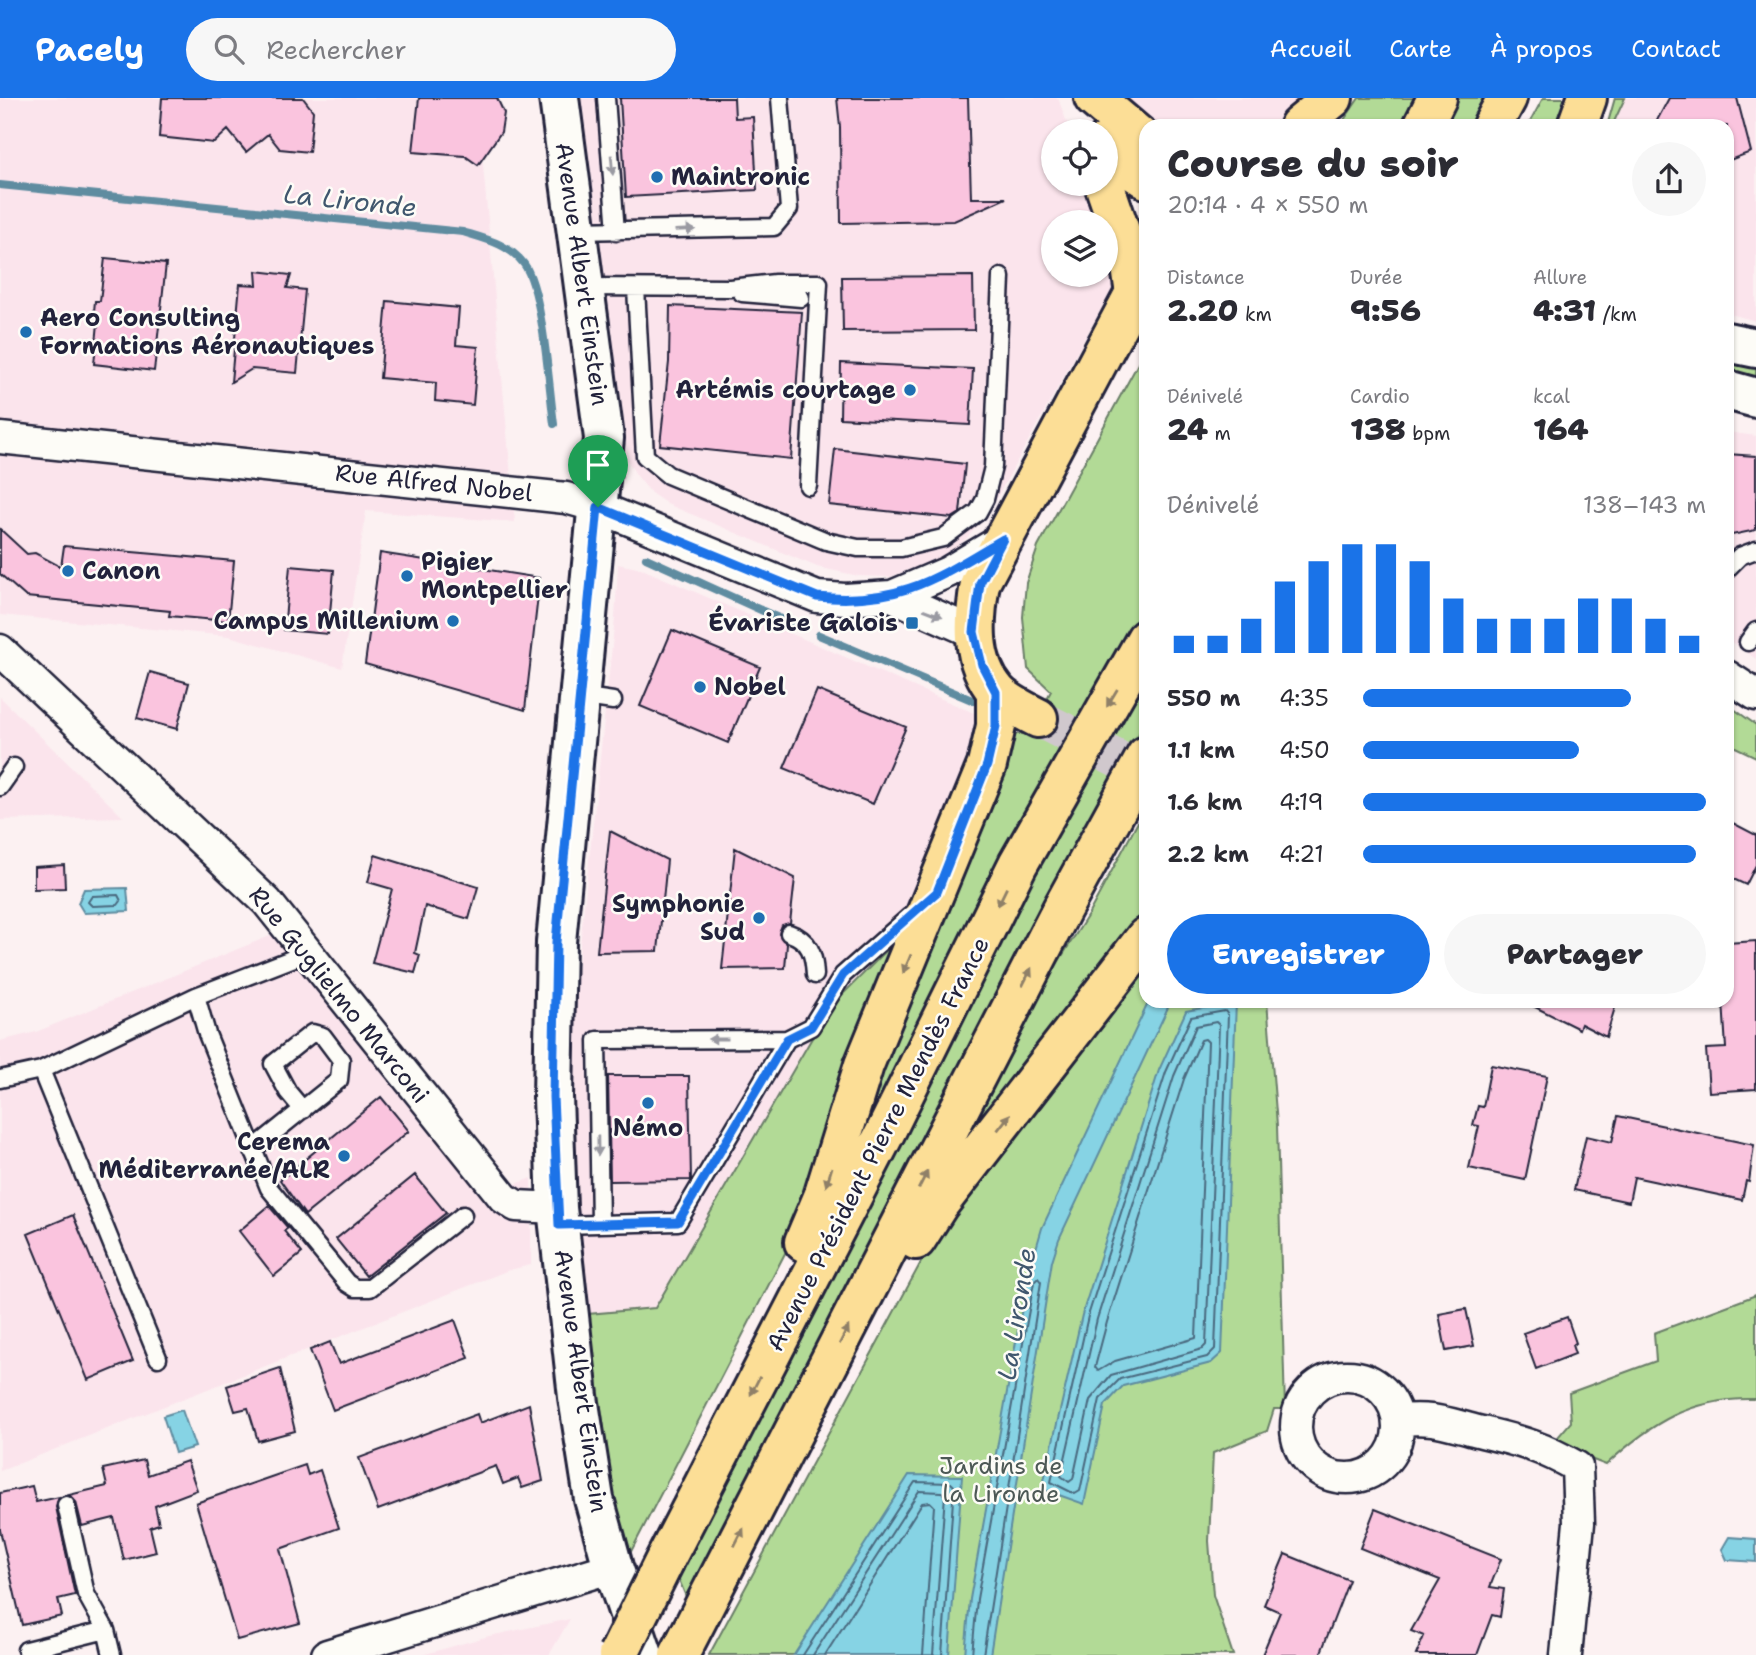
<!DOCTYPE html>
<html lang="fr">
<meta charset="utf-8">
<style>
body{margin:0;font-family:"Shantell Sans",sans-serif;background:#f7f7f7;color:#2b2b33;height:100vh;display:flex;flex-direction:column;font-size:26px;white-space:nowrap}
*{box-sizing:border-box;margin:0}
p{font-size:23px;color:#7c7c81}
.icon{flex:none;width:38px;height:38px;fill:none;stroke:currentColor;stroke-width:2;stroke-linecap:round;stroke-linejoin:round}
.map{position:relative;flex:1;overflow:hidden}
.drawer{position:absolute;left:1139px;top:21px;width:595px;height:889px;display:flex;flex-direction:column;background:#fff;border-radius:21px;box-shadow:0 2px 5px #0004}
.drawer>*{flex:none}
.tools{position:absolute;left:1041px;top:21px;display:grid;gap:14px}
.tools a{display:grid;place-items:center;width:77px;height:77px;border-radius:50%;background:#fff;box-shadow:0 2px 5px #0004;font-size:35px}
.pin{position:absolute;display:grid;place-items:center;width:60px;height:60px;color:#fff;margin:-72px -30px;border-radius:50% 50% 50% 0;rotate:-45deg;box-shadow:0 0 7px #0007}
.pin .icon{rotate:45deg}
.round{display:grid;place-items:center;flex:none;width:74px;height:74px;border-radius:37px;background:#f7f7f7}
.summary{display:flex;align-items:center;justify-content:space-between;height:119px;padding:0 28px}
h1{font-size:38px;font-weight:800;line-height:52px}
.metrics{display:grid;grid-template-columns:repeat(3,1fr);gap:10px;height:119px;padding:7px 28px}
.metrics div{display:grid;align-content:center}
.metrics b{font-size:30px;font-weight:800}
.metrics small{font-size:19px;font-weight:400}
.metrics p{font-size:19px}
.chart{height:196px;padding:14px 28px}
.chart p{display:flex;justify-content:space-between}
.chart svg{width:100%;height:126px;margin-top:7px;stroke:#1a73e8;stroke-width:6}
.cta{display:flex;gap:14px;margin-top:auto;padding:14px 28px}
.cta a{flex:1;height:80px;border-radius:42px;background:#1a73e8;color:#fff;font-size:28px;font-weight:800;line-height:80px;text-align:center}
.cta a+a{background:#f7f7f7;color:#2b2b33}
ul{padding:0 28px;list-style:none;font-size:23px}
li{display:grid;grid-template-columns:112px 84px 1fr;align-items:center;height:52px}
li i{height:18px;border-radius:9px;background:#1a73e8}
header{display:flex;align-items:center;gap:42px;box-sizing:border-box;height:98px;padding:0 35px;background:#1a73e8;color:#fff}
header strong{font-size:33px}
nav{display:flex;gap:38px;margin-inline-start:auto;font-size:24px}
.search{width:490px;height:63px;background:#f7f7f7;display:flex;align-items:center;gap:18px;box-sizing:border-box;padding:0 24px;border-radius:38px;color:#7c7c81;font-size:26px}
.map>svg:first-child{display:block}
.built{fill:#fbe4ec}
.green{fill:#b2da96;stroke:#6a7e68;stroke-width:2}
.water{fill:#86d3e4;stroke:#5e8ca0;stroke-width:2}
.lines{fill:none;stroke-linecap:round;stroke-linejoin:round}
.shore{stroke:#4a697f;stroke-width:2}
.stream{stroke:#5e8ca0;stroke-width:8}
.building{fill:#fac4de;stroke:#22223b;stroke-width:2}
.primary-tunnel{stroke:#d0c8cd;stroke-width:38;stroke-dasharray:38 19;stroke-linecap:butt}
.service-casing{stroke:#22223b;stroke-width:21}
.minor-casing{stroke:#22223b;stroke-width:35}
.secondary-casing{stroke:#22223b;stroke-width:44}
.primary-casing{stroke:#22223b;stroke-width:44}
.service{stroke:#fdfcf7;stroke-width:16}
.minor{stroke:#fdfcf7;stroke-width:30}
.secondary{stroke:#fdfcf7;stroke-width:38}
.primary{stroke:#fcde96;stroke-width:38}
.primary-bridge-casing{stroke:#22223b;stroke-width:44;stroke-linecap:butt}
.primary-bridge{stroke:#fcde96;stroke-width:38}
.oneway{fill:#9a9aa2}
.oneway2{fill:#8f8068}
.route-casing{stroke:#fff;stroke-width:14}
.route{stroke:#1a73e8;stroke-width:9}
.poi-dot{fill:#1f6fb2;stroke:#fdfcf7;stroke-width:2.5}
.labels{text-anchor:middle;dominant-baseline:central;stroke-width:5;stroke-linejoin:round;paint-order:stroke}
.poi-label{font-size:24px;font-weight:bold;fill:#22223b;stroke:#fdfcf7;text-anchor:start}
.street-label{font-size:24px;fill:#22223b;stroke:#fdfcf7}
.park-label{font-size:24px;fill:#4d5956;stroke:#fdfcf7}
.water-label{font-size:26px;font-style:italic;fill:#40576e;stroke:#fdfcf7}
</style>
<header>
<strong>Pacely</strong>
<div class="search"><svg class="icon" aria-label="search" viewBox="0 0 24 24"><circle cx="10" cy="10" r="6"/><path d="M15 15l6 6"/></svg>Rechercher</div>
<nav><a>Accueil</a><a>Carte</a><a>À propos</a><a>Contact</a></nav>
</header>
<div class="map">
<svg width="1756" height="1557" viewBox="0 0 1756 1557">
<rect width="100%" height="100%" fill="#fcf1f2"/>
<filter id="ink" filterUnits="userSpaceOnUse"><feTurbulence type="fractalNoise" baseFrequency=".0143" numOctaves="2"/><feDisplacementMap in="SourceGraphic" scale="14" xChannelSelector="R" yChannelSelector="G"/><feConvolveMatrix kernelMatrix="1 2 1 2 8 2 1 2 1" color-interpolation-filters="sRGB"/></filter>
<g filter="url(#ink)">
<path class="built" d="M 0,0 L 477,0 L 515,424 L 366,413 L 342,570 L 229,538 L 0,517 Z
M 576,0 L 1058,0 L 1070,33 L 1054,33 L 1054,86 L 1090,86 L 1105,124 L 1054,124 L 1054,177 L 1106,177 L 1106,127 L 1120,177 L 990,412 L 968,439 L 947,457 L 890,479 L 859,478 L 817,469 L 667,406 L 651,395 L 637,378 L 627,362 Z
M 1110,0 L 1319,0 L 1281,28 L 1146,28 Z
M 1625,0 L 1756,0 L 1756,223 L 1727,215 L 1727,28 L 1612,28 Z
M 1727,334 L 1756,338 L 1756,561 L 1727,541 Z
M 618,466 L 642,471 L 981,618 L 975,657 L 901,838 L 830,909 L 655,1210 L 588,1216 L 578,1152 L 572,922 L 615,520 Z
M 0,599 L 123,719 L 0,722 Z
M 299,826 L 511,1088 L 531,1080 L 531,1167 L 509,1172 L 0,1373 L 0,943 L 36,934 Z
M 570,1521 L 549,1557 L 422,1557 L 489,1538 Z"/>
<path class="green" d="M 1359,0 L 1418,0 L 1404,28 L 1340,28 Z
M 1450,0 L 1489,0 L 1474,28 L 1436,28 Z
M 1543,0 L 1578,0 L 1568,28 L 1528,28 Z
M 1615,0 L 1625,0 L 1612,28 L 1607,28 Z
M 1146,251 L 1146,505 L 850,1074 L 872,981 L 1004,636 L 1028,636 L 1051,593 L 1028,571 L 1023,519 L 1026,485 L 1038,449 Z
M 1727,255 L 1756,260 L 1756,285 L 1727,278 Z
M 1146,570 L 1146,622 L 689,1506 L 675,1472 L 1082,680 Z
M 1727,606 L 1756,627 L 1756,659 L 1727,645 Z
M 1146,709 L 1146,816 L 1025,982 L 969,1049 L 960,1042 L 1021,923 L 1088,817 Z
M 901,838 L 797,1132 L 623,1469 L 588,1216 L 655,1210 L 830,909 Z
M 1146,861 L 1146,903 L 1267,903 L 1277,1027 L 1285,1311 L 1274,1311 L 1267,1333 L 1213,1355 L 1209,1443 L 1213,1497 L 1233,1557 L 709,1557 L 933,1142 Z
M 1756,1197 L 1756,1301 C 1691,1299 1651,1325 1606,1367 L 1552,1346 L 1571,1324 L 1569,1295 L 1656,1263 L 1654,1235 Z"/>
<path class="water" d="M 127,790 L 129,813 L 84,815 L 78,805 L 84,791 Z
M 1149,903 L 1171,903 L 1059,1141 L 1052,1163 L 990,1557 L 965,1557 L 970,1501 L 1027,1182 L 1042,1130 Z
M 1236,904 L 1222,1255 L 1211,1265 L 1123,1288 L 1105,1307 L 1084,1406 L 1042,1391 L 1082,1217 L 1159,972 L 1186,913 Z
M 182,1312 L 195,1349 L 175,1355 L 163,1318 Z
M 909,1377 L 962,1378 L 949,1557 L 794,1557 Z
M 1729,1439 L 1756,1441 L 1756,1464 L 1727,1462 L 1722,1451 Z"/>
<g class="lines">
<path class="shore" d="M 118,797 L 121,803 L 118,807 L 92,808 L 88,804 L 92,798 Z
M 1225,913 L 1228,917 L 1215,1251 L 1207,1259 L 1120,1281 L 1100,1301 L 1080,1393 L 1075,1396 L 1051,1384 L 1088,1218 L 1166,974 L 1191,919 Z
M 1216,924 L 1219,927 L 1206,1247 L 1202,1251 L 1111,1277 L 1090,1302 L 1073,1381 L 1069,1384 L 1061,1378 L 1097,1221 L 1174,978 L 1196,928 Z
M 1205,941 L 1208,944 L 1196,1240 L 1115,1263 L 1098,1273 L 1095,1269 L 1107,1224 L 1184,981 L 1201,942 Z
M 803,1557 L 915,1384 L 951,1385 L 954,1388 L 942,1557
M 813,1557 L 919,1393 L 942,1394 L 945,1397 L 933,1557
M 825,1557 L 922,1405 L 930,1404 L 934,1408 L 923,1557
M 972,1557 L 977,1501 L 1034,1184 L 1038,1180 L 1041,1184 L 983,1557"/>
<path class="stream" d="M 0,87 L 463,134 C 486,141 509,146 524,166 C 543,192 549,290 554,326
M 646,460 L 796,528
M 819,537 L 974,603"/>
</g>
<path class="building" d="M 162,0 L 303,0 L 313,13 L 309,54 L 280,51 L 268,36 L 246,54 L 228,32 L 214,45 L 159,39 Z
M 419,0 L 497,0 L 504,15 L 501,34 L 478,67 L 465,58 L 413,54 Z
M 620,0 L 734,0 L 735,20 L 753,19 L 757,92 L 626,99 Z
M 837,0 L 968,0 L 971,100 L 1006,100 L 954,123 L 841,125 L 840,29 Z
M 1669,0 L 1737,0 L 1751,54 L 1727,63 L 1727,28 L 1654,28 Z
M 105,160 L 166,166 L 154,273 L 94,266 L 98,225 L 93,224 L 95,203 L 100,203 Z
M 256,173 L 291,177 L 287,190 L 305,192 L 297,275 L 252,271 L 231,284 L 240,186 L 257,187 Z
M 973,178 L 974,232 L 843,233 L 842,179 Z
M 387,203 L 459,210 L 456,247 L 478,249 L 473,307 L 435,303 L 436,285 L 380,280 Z
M 670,208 L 802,214 L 791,361 L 660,347 L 669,264 Z
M 841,265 L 973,271 L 970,327 L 840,320 Z
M 835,351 L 965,366 L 960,415 L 952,420 L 829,407 Z
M 1727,356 L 1756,358 L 1756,432 L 1727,438 Z
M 0,431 L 27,456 L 35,455 L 61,469 L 64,448 L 234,463 L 228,523 L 169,518 L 170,513 L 26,499 L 0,476 Z
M 380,455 L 540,480 L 525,612 L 365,566 Z
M 290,468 L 334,472 L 328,536 L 284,532 Z
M 672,532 L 760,569 L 728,645 L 640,608 Z
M 150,574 L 189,585 L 177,631 L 137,620 Z
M 817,592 L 906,629 L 873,706 L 784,670 Z
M 1727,722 L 1756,737 L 1756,767 L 1746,787 L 1727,778 Z
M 610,733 L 667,762 L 658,853 L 597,854 Z
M 735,750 L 795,780 L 790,825 L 782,827 L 779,836 L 787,846 L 785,870 L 722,871 Z
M 375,757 L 478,789 L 469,821 L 425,808 L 415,855 L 420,857 L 415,875 L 372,865 L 392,791 L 368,784 Z
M 64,767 L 65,790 L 34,791 L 34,769 Z
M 1756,843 L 1756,991 L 1709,994 L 1706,951 L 1726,950 L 1723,903 L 1727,903 L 1727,845 Z
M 1523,903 L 1617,903 L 1606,939 L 1581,926 L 1579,931 Z
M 1491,967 L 1547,978 L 1525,1082 L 1469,1070 L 1479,1028 L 1473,1027 L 1478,1008 L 1483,1009 Z
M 608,978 L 689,978 L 691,1082 L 610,1083 Z
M 381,999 L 409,1033 L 305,1117 L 280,1082 Z
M 1618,1018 L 1754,1047 L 1749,1084 L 1746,1083 L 1742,1102 L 1634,1079 L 1629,1104 L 1574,1092 L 1586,1038 L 1612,1044 Z
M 415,1077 L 446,1115 L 366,1178 L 336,1141 Z
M 269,1108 L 288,1130 L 284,1133 L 302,1155 L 274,1178 L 239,1133 Z
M 73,1117 L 133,1263 L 88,1282 L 28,1136 Z
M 1466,1211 L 1474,1248 L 1446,1253 L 1439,1216 Z
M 1567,1219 L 1576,1245 L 1572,1247 L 1575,1256 L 1536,1271 L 1523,1235 Z
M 455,1222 L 469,1260 L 333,1312 L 310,1252 L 330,1244 L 339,1266 Z
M 280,1270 L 295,1333 L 258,1343 L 248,1310 L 235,1313 L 227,1288 Z
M 529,1306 L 543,1383 L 522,1390 L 518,1380 L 503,1386 L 496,1368 L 378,1412 L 359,1360 L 477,1316 L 480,1325 Z
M 144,1362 L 148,1377 L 187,1363 L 197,1392 L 155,1408 L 159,1426 L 150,1429 L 156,1454 L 124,1462 L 114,1420 L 82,1428 L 76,1404 L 69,1397 L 107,1388 L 103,1371 Z
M 305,1367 L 308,1377 L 320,1372 L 339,1430 L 280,1451 L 300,1525 L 237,1542 L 196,1405 Z
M 32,1388 L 36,1404 L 59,1399 L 56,1409 L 75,1497 L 58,1501 L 62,1518 L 22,1527 L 0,1432 L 0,1395 Z
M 1375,1411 L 1501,1461 L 1490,1489 L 1504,1491 L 1500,1519 L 1492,1517 L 1477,1557 L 1416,1557 L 1424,1538 L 1411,1533 L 1440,1482 L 1360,1450 Z
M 1285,1456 L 1349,1482 L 1320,1557 L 1262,1557 L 1280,1514 L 1264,1507 Z"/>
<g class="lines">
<path class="primary-tunnel" d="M 1038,620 L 1146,676"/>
<g class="service-casing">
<path id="service" d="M 606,0 L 616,134
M 577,133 L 774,129 L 789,111 L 780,0
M 584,189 L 730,190 L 775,185 L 819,185 L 808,388
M 636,190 L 645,358 L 668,377 L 826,443 L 858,450 L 901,450 L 943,440 L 978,414 L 985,401 L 993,369 L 1001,179
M 742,195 L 801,200
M 1727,471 L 1740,458 L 1756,452
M 1748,544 L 1756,533
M 579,598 L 613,603
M 0,689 L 14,669
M 789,835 C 810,842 814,856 815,877
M 196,898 L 207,936 L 269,1090 L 347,1185 L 355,1190 L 370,1190 L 463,1117
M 41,972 L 158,1260
M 0,981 L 41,972 L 196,898 L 307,855
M 252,1052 L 339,982 L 341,962 L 323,938 L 312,935 L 273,966 L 288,994 L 303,1012
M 600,1125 L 597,942 L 787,941 L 811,929 L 843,877 L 917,812
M 559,1127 L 678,1124 L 787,941
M 66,1407 L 86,1496 L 106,1532
M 26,1552 L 106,1532 L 112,1557"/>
</g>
<g class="minor-casing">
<path id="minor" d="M 0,340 L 566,400 L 598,409 L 817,499 L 845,501 L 892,498 L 948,474 L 1003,441
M 892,498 L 973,534
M 0,552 L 267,804 L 504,1100 L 516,1108 L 557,1110
M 1727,578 L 1756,597
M1296 1329a51 51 0 1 1 102 0a51 51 0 1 1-102 0Z
M 1399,1322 C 1433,1319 1443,1324 1474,1332 C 1518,1343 1537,1346 1577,1369 L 1579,1425 L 1566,1557
M 327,1557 L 613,1469"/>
</g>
<g class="secondary-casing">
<path id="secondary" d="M 559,0 L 604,340 L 556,844 L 553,999 L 557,1110 L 578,1299 L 594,1401 L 613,1469 L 643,1557
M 1727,244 L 1756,250
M 1727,292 L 1756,300"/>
</g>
<g class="primary-casing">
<path id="primary" d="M 1094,0 L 1146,44
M 1299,28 L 1333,0
M 1423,28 L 1437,0
M 1492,28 L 1507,0
M 1577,28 L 1587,0
M 1106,44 L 1125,67 L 1146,81
M 1104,86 L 1130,162 L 1135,196
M 1038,620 C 1025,613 1007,605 997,594 C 970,563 974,522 980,485 L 1146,174
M 916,1142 L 939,1106 L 1146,839
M 804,1144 L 823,1099 L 864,967 L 987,667 L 996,628 L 996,594
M 665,1462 L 886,1033 L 1018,766 L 1146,541
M 679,1557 L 1062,811 L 1146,658"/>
</g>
<use href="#service" class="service"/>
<use href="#minor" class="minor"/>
<use href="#secondary" class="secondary"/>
<use href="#primary" class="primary"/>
<g class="primary-bridge-casing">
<path id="primary-bridge" d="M 618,1557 L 665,1462"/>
</g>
<use href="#primary-bridge" class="primary-bridge"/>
</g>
<defs><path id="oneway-solid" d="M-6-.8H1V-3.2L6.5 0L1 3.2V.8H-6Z" transform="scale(1.75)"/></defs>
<g class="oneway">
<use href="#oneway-solid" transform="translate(612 67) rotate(85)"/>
<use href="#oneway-solid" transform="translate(685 132) rotate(-2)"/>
<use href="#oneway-solid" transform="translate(933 515) rotate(21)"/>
<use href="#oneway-solid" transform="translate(718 941) rotate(180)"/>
<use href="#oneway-solid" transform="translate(598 1048) rotate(89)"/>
</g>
<g class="oneway2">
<use href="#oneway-solid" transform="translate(1112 600) rotate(121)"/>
<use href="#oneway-solid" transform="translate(1002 799) rotate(116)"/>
<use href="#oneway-solid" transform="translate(907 866) rotate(113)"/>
<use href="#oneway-solid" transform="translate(1027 879) rotate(-63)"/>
<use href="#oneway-solid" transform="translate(1004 1024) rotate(-52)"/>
<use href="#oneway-solid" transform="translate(829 1079) rotate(107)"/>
<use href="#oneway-solid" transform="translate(923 1082) rotate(-63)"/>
<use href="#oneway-solid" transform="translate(844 1237) rotate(-63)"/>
<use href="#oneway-solid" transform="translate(755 1288) rotate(117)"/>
<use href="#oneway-solid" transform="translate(739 1439) rotate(-63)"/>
</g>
</g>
<g class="lines" filter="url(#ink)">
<g class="route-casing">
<path id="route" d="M 598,409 L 817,499 C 899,507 934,482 1003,441 L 980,485 L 974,534 L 982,567 L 996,594 L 996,628 L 987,667 L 937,794 L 843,877 L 811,929 L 787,941 L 678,1124 L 559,1127 L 553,999 L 556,844 Z"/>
</g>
<use href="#route" class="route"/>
</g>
<g class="poi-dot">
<circle cx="657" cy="79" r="7"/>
<circle cx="26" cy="234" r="7"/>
<circle cx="910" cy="292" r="7"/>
<circle cx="68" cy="473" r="7"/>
<circle cx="407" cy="478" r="7"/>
<circle cx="453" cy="523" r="7"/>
<rect x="905" y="518" width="14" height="14" rx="3.5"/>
<circle cx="700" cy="589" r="7"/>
<circle cx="759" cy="820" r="7"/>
<circle cx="648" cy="1005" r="7"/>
<circle cx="344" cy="1058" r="7"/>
</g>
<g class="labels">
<g class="poi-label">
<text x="671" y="79">Maintronic</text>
<text x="40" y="220">Aero Consulting<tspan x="40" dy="28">Formations Aéronautiques</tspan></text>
<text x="896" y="292" text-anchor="end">Artémis courtage</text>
<text x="421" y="464">Pigier<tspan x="421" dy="28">Montpellier</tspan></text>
<text x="82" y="473">Canon</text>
<text x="439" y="523" text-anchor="end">Campus Millenium</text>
<text x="898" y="525" text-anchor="end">Évariste Galois</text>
<text x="714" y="589">Nobel</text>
<text x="745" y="806" text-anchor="end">Symphonie<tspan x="745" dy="28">Sud</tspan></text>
<text x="648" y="1030" text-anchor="middle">Némo</text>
<text x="330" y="1044" text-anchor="end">Cerema<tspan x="330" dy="28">Méditerranée/ALR</tspan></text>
</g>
<g class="street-label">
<text transform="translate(582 176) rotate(82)">Avenue Albert Einstein</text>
<text transform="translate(434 385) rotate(6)">Rue Alfred Nobel</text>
<text transform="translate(339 897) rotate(51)">Rue Guglielmo Marconi</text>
<text transform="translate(878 1046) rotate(-63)">Avenue Président Pierre Mendès France</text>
<text transform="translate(581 1283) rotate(82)">Avenue Albert Einstein</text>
</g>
<g class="park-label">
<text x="1001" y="1368">Jardins de<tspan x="1001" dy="28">la Lironde</tspan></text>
</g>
<g class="water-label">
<text transform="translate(350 102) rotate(6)">La Lironde</text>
<text transform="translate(1016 1216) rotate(-81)">La Lironde</text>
</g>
</g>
</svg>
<div class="tools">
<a><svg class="icon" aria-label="locate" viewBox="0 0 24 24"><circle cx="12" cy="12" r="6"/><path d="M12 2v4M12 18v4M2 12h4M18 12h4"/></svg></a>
<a><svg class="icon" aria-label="layers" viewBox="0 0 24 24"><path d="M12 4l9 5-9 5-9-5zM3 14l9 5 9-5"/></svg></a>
</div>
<div class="pin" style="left:598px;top:409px;background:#1e9e55"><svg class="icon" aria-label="arrive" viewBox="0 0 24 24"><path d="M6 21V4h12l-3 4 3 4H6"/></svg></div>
<section class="drawer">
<div class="summary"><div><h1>Course du soir</h1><p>20:14 · 4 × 550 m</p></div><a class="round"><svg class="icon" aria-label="share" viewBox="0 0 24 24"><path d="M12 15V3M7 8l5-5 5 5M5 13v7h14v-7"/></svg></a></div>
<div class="metrics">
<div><p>Distance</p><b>2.20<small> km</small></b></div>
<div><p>Durée</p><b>9:56</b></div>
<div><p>Allure</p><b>4:31<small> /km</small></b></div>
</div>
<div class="metrics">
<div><p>Dénivelé</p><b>24<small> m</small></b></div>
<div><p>Cardio</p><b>138<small> bpm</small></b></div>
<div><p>kcal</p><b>164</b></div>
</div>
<div class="chart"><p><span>Dénivelé</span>138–143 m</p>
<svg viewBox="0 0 160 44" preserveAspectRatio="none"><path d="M5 44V38M15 44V38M25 44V32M35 44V19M45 44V12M55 44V6M65 44V6M75 44V12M85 44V25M95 44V32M105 44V32M115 44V32M125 44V25M135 44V25M145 44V32M155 44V38"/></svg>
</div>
<ul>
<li><b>550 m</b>4:35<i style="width:78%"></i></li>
<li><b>1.1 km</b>4:50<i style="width:63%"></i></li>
<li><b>1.6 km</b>4:19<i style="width:100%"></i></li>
<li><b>2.2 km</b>4:21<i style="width:97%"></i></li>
</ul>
<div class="cta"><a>Enregistrer</a><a>Partager</a></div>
</section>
</div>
